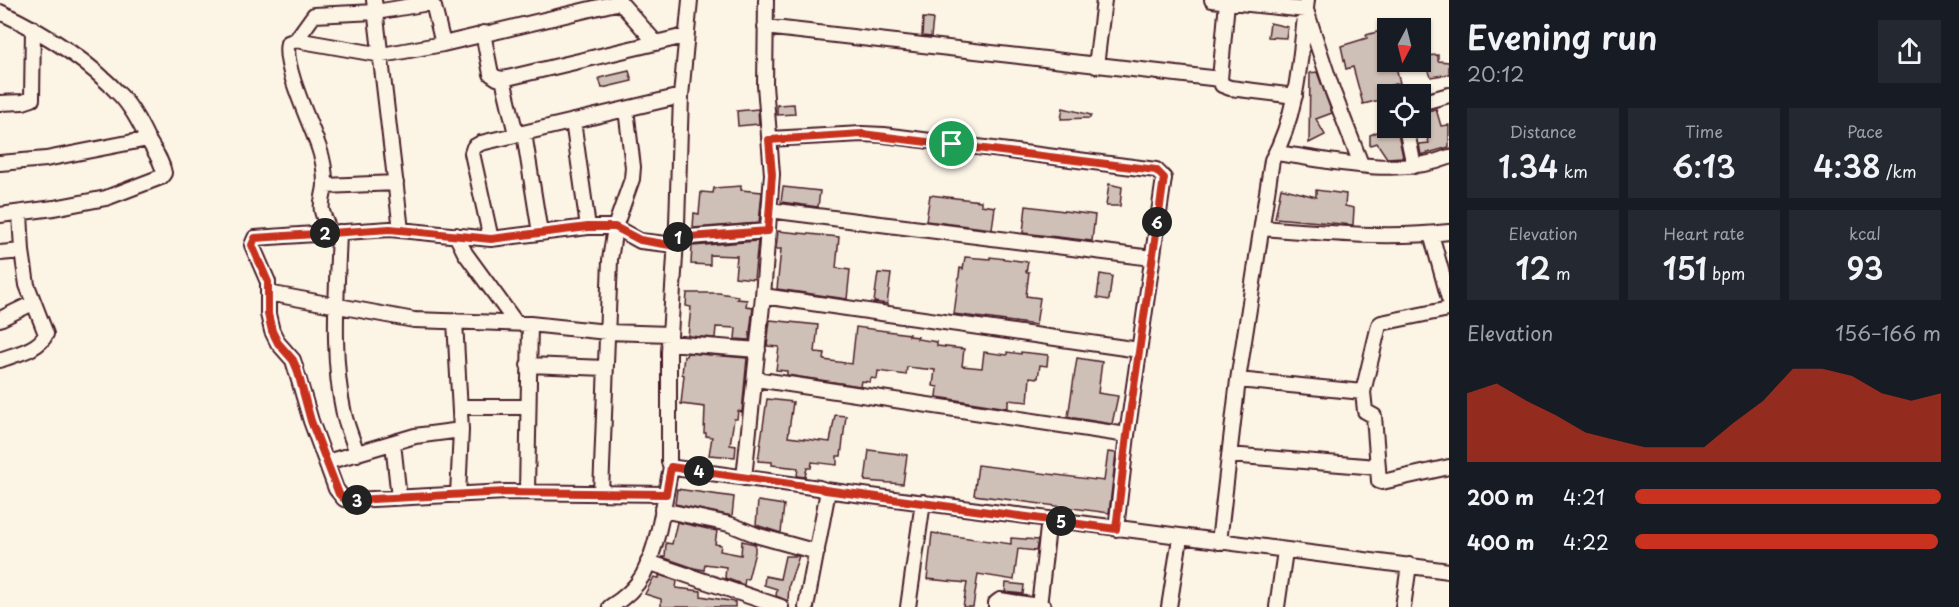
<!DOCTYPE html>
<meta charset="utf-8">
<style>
body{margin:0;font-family:"Playpen Sans",sans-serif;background:#242831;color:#f1f3f6;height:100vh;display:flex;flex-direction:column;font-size:22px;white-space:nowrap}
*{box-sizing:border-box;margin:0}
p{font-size:20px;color:#9ea1a6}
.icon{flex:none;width:33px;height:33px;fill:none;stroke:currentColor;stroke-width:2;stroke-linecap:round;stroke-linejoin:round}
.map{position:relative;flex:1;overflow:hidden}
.panel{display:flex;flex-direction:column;background:#171b24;width:510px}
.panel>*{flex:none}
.needle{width:39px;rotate:187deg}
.buttons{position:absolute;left:1377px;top:18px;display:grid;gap:12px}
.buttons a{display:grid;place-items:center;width:54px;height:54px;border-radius:0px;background:#171b24;box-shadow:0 2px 4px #0004;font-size:30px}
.pin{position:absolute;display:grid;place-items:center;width:51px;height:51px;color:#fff;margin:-26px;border:3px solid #fff;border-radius:50%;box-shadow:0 2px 6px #0007}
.km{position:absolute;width:30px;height:30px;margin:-15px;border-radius:50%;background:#222;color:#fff;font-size:16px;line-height:30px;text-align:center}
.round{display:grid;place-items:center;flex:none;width:63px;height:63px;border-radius:0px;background:#242831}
.head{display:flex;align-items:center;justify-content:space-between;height:102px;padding:0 18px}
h1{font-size:33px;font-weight:600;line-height:45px}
.metrics{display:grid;grid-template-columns:repeat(3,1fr);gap:9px;height:102px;padding:6px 18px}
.metrics div{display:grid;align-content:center;border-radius:0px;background:#242831;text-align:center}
.metrics b{font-size:30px;font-weight:600}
.metrics small{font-size:16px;font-weight:400}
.metrics p{font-size:16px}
.chart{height:168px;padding:12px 18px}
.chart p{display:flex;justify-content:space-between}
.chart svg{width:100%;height:108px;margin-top:6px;fill:#c8321e;opacity:.7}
ul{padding:0 18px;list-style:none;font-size:20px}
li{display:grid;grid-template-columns:96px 72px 1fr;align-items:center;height:45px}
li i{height:15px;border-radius:8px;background:#c8321e}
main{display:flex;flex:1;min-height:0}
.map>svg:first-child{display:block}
.building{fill:#cfc0b7;stroke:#4a1f2b;stroke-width:1.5}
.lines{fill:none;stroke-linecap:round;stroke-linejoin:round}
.minor-casing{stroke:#4a1f2b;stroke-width:18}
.minor{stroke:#fcf5e5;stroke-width:14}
.route-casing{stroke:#fff;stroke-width:12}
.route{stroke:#c8321e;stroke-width:8}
</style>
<main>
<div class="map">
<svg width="1449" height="607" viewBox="0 0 1449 607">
<rect width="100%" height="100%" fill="#fcf5e5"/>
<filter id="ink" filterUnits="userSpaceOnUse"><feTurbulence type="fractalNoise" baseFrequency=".0167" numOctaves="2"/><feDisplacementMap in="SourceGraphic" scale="12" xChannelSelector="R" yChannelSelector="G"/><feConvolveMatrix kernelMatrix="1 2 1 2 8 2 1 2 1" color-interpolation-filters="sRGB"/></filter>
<g filter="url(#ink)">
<path class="building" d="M 923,18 L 933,19 L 931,37 L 922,36 Z
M 1270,23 L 1288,27 L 1286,38 L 1268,37 Z
M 1388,29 L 1388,65 L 1395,63 L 1400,83 L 1379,88 L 1384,99 L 1363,104 L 1353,67 L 1346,69 L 1341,46 L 1367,38 L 1366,35 Z
M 1438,55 L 1438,61 L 1449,62 L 1449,74 L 1431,77 L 1423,56 Z
M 629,71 L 632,81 L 602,88 L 599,78 Z
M 1317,72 L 1332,113 L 1316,119 L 1325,135 L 1309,143 L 1310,73 Z
M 794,104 L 795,114 L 777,115 L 777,105 Z
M 1063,108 L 1091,115 L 1090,118 L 1061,119 Z
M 758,109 L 759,124 L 738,126 L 737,111 Z
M 1436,109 L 1441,126 L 1449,125 L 1449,147 L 1421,155 L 1419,144 L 1429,143 L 1420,113 Z
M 1387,128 L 1397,128 L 1403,157 L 1387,158 L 1377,143 L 1370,145 L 1370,135 Z
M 1109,184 L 1122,187 L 1120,206 L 1106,206 Z
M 741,186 L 741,190 L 762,192 L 759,223 L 693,228 L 694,213 L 699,214 L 701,192 L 713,193 L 714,188 Z
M 783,187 L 820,191 L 818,207 L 781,202 Z
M 1281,188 L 1316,197 L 1316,190 L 1346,194 L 1345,206 L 1354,208 L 1353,225 L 1275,218 Z
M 930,195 L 981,201 L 981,205 L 995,207 L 992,229 L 926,221 Z
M 1026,206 L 1095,215 L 1092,241 L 1023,233 Z
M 778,231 L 839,237 L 836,268 L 850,270 L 847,299 L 777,289 L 781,249 L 776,249 Z
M 758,241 L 754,279 L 735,277 L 737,256 L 710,255 L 710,265 L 691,264 L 692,246 Z
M 965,257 L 990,259 L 990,257 L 1028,262 L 1026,272 L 1029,272 L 1026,296 L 1040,298 L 1036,325 L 954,314 L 960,268 L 963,269 Z
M 878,273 L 891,274 L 887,304 L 874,302 Z
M 1100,274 L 1112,276 L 1109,300 L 1097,298 Z
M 687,293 L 719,293 L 738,296 L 737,299 L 747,300 L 746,306 L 753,307 L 749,340 L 735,339 L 736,328 L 716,327 L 715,338 L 688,336 L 691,307 L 686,306 Z
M 770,320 L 818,325 L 815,352 L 825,353 L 824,360 L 852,364 L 856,327 L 909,334 L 909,336 L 918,337 L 917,339 L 937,342 L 937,346 L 964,349 L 962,366 L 982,368 L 984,352 L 1007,355 L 1007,352 L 1021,354 L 1021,352 L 1048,355 L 1047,366 L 1040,365 L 1038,378 L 1030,377 L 1028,402 L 1008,400 L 1008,408 L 937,397 L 938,387 L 933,386 L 935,370 L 907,367 L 906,375 L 878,371 L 877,379 L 871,378 L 870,382 L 861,381 L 860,386 L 787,375 L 787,371 L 776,370 L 779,347 L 767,346 Z
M 687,353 L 747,358 L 742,412 L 738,411 L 737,419 L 734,419 L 730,445 L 736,446 L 735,457 L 709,455 L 712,437 L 706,436 L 706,433 L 704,433 L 705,407 L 681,404 L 684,375 L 682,374 L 684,356 L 686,356 Z
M 1077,358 L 1102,362 L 1098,393 L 1118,396 L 1112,424 L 1068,417 Z
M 767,399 L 793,402 L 788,437 L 830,442 L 835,415 L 846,416 L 841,456 L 837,456 L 837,465 L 812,462 L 811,468 L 807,468 L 805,477 L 797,476 L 798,468 L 772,465 L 772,462 L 758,461 Z
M 869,450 L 907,455 L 903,484 L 865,481 Z
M 1108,452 L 1116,453 L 1109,513 L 974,495 L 978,465 L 1104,481 Z
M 677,489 L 734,497 L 732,516 L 675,504 Z
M 758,501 L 784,505 L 781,533 L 756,525 Z
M 677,522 L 717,531 L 715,544 L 721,545 L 720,551 L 741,555 L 742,541 L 755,544 L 755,552 L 748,579 L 745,579 L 744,585 L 725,578 L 726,567 L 705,564 L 704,570 L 694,568 L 662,557 L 665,557 L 666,543 L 672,544 Z
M 932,533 L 1011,544 L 1011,538 L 1038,540 L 1036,551 L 1018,549 L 1014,580 L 978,574 L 973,607 L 963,607 L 967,583 L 927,579 Z
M 785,556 L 799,556 L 789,585 L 788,601 L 776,596 L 777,589 L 764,585 L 765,576 L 780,579 Z
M 659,575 L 677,581 L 676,588 L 701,591 L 701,596 L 735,602 L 735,607 L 661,607 L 661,599 L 645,594 L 654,577 L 659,578 Z
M 1006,583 L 1024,585 L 1023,594 L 1005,592 Z"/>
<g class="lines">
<g class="minor-casing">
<path id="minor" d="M 374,0 L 401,230
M 618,0 L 656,43
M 690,0 L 681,96 L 677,224 L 669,352 L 669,462 L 671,467 L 675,468 L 819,488 L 825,490 L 827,496 L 806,607
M 1212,0 L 1306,10 L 1333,92 L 1361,164
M 1227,2 L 1220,79 L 1222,85 L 1230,88 L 1295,96
M 0,12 C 45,33 87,59 121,96 C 133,109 141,125 148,140 C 154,150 162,161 164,173 L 161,177 L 106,198 L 54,208 L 0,215
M 765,27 L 1220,79
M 483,33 L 491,74 L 497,78 L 503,79 L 685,36
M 296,40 L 314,15 L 376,12 L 429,3 L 434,7 L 443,44
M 1096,66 L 1104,0
M 503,79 L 516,134
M 0,103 L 23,102 L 32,99 L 33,28
M 1420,103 L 1449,95
M 573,121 L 588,227
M 1406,128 L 1414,166
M 524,133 L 540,233
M 769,139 L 862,134 L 884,135 L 1156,170 L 1164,178 L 1127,435 L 1116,529
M 1276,153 C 1330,160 1397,178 1449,157
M 0,163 L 46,159 L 148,139
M 325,186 L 396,183
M 769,210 L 1152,258
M 1262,228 C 1323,233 1387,239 1449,232
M 339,232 C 337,292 331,355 344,414 C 347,427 353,440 357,454
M 330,233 C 328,226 324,219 322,211 C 320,202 325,193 325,184 C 325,172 323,159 319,148 C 311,124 282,65 288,43 L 296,40 L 382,55 L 443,44 L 620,2
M 1431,234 L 1449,299
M 456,235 L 465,253 L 516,323
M 676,238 L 768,231
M 491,239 L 472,153 L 474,147 L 481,143 L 681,96
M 0,253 L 22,251
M 268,293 L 414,320 L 530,324 L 607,332 L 670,334
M 763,296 L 1139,350
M 0,319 L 33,303
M 455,321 L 461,430 L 458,495
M 669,343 L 758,350
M 0,360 C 15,354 39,350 46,334 L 27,285 L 22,251 L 20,213
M 528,365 L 606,368
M 755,379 L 1127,435
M 1238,380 L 1363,392 L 1379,325 L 1381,323 L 1449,309
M 1363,392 L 1365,411 L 1374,416 L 1379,481 L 1382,482 L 1449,467
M 460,407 L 528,407
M 393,443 L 399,498
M 1229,455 L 1377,467
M 327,462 L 415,436 L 461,430
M 744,478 L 763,296 L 772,174 L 765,85 L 766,0
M 825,490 L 1449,571
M 527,492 L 530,324
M 601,493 L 610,260 L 615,227 L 632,179 L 633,167 L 626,109
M 666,494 L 506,492 L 354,500 L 344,499 L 336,489 L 311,421 L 293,360 L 278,343 L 272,331 L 268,314 L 268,282 L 252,245 L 255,238 L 390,229 L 491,239 L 588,227 L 615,227 L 640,241 L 676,245
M 662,510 L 729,524 L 759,536 L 817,552
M 1219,542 L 1238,380 L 1272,160 C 1299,112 1300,54 1307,0
M 648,562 L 781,607
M 1039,606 L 1049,519
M 610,607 C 623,599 635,589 643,575 C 659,544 664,501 671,467
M 908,607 L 923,502
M 996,607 L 996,603 L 1000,600 L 1044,607
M 1169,607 L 1180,538
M 1277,607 L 1285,551
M 1403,607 L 1409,565"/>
</g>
<use href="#minor" class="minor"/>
</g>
</g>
<g class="lines" filter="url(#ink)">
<g class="route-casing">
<path id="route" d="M 862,134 L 1156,170 L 1164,178 L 1127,435 L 1116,529 L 825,490 L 819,488 L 671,467 L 666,494 L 506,492 L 354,500 L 344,499 L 339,494 L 311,421 L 297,369 L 293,360 L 278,343 L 272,331 L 268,314 L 268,282 L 252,245 L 255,238 L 390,229 L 491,239 L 588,227 L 615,227 L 640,240 L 676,246 L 676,238 L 768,231 L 772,174 L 769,140 Z"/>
</g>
<use href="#route" class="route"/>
</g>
</svg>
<div class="buttons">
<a><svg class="needle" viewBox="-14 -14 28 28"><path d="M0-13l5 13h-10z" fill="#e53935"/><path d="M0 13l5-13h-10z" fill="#9ea1a6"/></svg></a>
<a><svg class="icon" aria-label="locate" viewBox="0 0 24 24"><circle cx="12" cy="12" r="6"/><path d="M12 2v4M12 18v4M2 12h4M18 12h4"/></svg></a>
</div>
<div class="pin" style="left:952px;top:144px;background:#1e9e55"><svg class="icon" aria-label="arrive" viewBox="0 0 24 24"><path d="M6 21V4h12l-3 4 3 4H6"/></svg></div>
<b class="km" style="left:678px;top:237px">1</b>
<b class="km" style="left:325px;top:233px">2</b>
<b class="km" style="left:357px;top:500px">3</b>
<b class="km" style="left:699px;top:471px">4</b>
<b class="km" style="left:1061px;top:521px">5</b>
<b class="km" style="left:1157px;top:222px">6</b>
</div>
<section class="panel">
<div class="head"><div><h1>Evening run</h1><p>20:12</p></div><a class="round"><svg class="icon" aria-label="share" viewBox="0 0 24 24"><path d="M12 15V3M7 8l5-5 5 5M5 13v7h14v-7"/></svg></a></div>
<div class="metrics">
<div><p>Distance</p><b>1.34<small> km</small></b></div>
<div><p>Time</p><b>6:13</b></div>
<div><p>Pace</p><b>4:38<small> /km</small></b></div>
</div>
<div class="metrics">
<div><p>Elevation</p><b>12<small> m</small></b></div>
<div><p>Heart rate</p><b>151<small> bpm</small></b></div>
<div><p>kcal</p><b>93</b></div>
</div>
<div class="chart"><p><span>Elevation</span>156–166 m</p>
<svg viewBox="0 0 160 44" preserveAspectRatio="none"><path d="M0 44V16L10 12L20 19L30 25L40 32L50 35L60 38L70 38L80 38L90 28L100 19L110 6L120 6L130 9L140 16L150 19L160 16V44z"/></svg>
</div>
<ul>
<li><b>200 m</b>4:21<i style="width:100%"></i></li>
<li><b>400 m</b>4:22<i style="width:99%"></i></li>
</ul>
</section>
</main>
